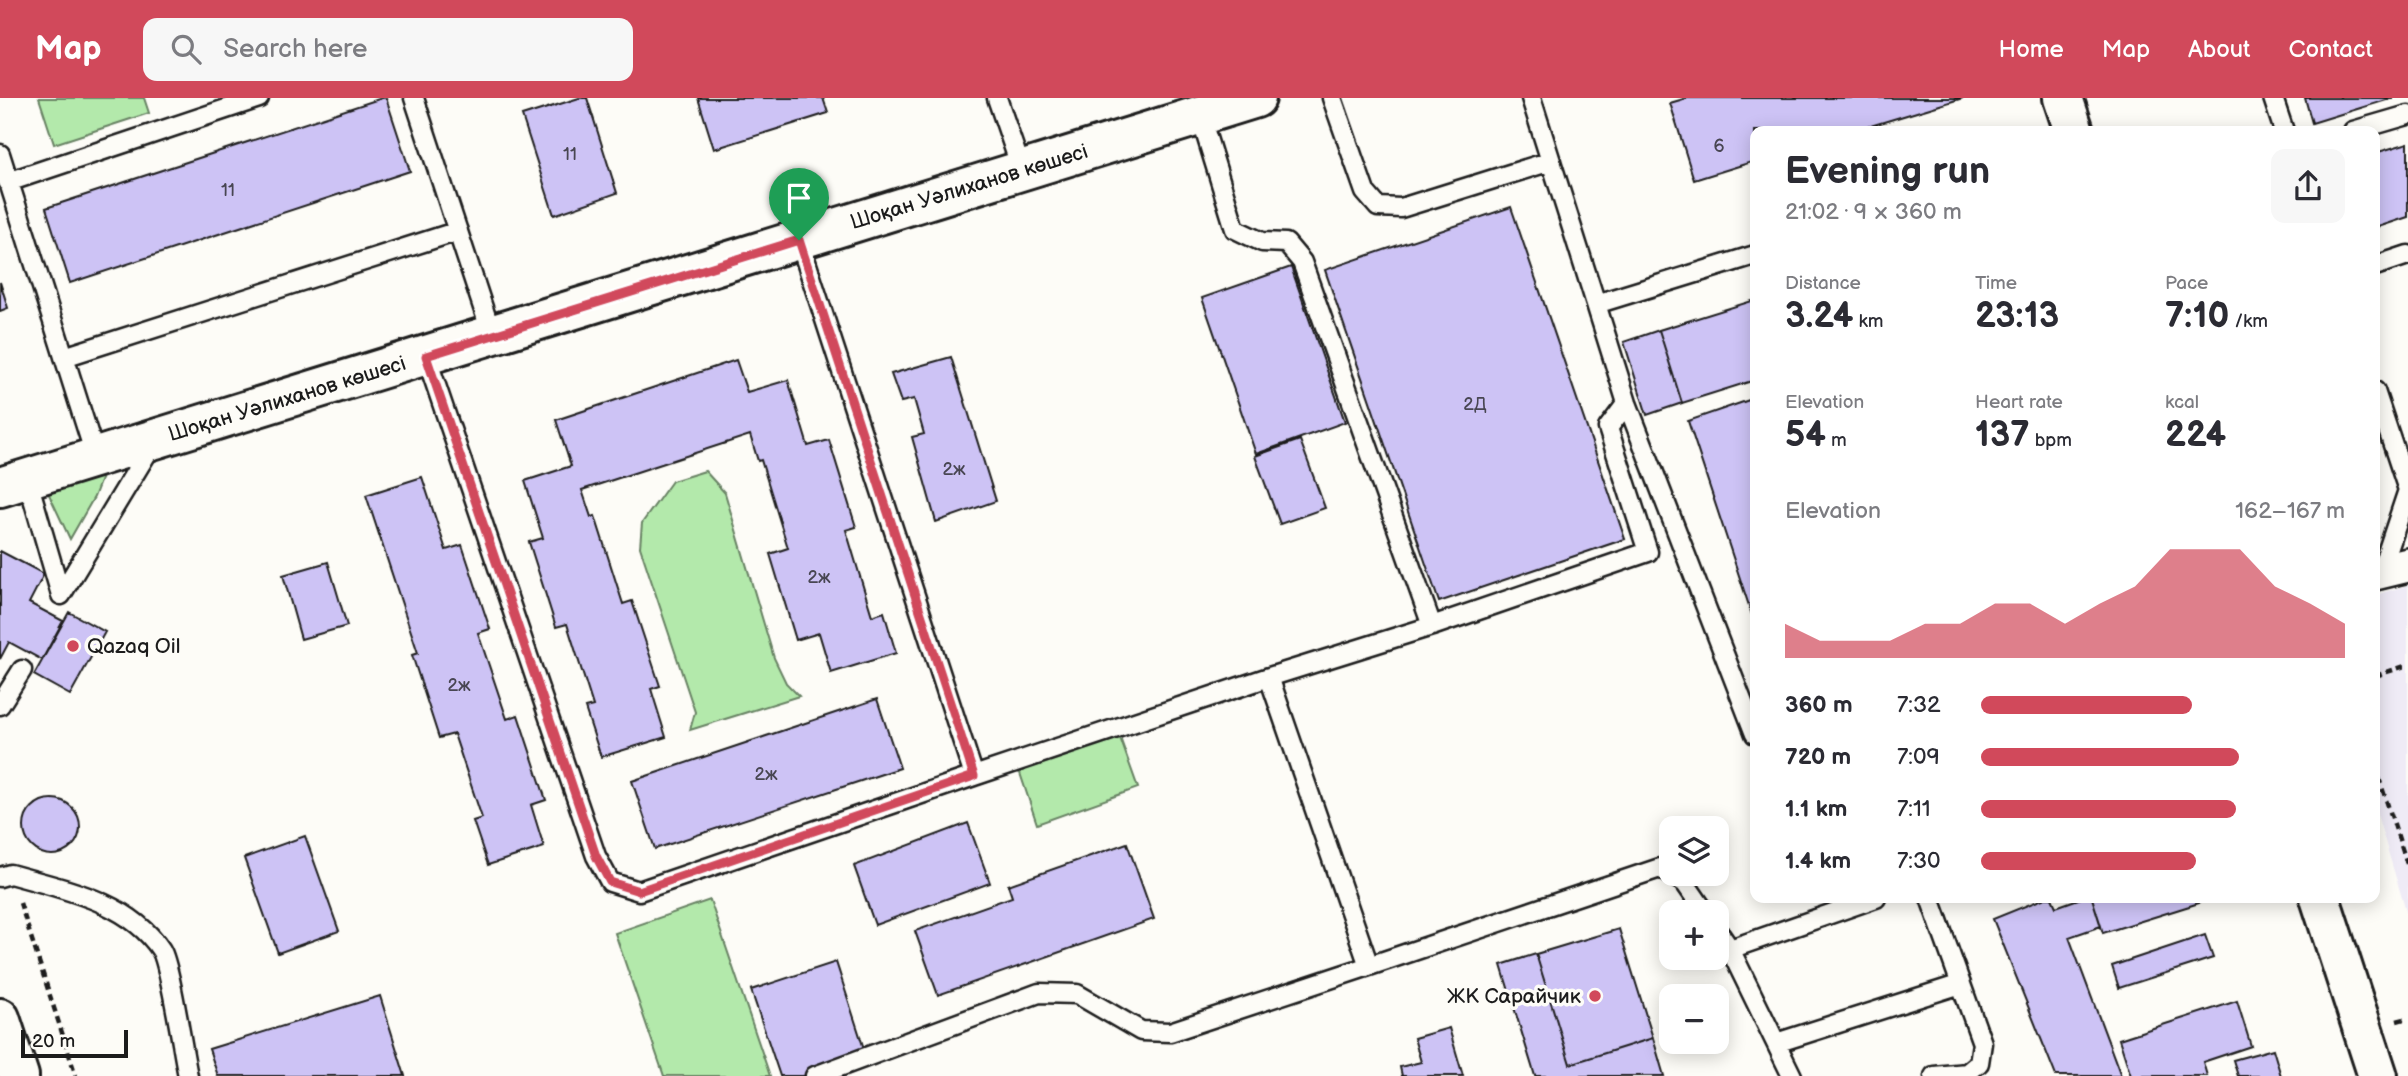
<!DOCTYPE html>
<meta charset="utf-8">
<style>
body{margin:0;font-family:"Balsamiq Sans",sans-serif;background:#f7f7f7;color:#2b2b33;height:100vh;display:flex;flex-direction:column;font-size:26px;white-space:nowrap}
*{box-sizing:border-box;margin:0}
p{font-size:23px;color:#7c7c81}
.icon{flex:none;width:38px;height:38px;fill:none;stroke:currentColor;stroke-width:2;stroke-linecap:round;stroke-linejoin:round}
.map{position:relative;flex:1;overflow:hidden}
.sheet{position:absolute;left:1750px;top:28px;width:630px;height:777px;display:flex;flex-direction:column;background:#fff;border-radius:14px;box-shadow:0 4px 18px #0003}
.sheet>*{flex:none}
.buttons{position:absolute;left:1659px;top:718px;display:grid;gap:14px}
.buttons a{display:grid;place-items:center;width:70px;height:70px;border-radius:14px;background:#fff;box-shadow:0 4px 18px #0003;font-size:35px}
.scale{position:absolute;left:21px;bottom:18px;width:107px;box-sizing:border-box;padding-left:7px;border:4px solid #1c1c1c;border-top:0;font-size:19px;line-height:24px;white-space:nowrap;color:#1c1c1c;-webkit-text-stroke:5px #fdfcf7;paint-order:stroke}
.pin{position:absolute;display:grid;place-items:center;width:60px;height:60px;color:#fff;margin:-72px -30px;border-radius:50% 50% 50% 0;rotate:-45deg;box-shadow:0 0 7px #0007}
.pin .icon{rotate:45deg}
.round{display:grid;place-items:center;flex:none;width:74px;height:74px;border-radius:14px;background:#f7f7f7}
.overview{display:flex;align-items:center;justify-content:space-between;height:119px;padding:0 35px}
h1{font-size:38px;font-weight:700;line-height:52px}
.stats{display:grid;grid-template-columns:repeat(3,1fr);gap:10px;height:119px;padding:7px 35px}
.stats div{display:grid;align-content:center}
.stats b{font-size:35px;font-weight:700}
.stats small{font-size:19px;font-weight:400}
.stats p{font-size:19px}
.chart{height:196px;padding:14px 35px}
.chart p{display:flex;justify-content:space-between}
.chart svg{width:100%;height:126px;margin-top:7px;fill:#d1495b;opacity:.7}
ul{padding:0 35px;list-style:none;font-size:23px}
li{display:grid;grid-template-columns:112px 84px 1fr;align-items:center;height:52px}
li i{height:18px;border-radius:9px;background:#d1495b}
header{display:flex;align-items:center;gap:42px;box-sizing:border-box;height:98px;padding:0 35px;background:#d1495b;color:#fff}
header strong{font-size:33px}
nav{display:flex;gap:38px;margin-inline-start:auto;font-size:24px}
.search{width:490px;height:63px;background:#f7f7f7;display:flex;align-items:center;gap:18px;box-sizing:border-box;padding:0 24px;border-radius:14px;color:#7c7c81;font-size:26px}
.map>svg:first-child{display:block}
.built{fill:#efebf6}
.green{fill:#b3e9ab;stroke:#688264;stroke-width:2}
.building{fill:#cdc3f5;stroke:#1c1c1c;stroke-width:2}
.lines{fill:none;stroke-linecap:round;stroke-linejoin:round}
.service-casing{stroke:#1c1c1c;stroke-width:23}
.minor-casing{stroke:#1c1c1c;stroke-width:38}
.tertiary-casing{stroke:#1c1c1c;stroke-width:44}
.primary-casing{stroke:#1c1c1c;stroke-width:44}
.path{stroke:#1c1c1c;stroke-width:4.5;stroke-dasharray:7 5;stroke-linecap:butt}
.service{stroke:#fdfcf7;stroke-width:18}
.minor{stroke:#fdfcf7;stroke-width:33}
.tertiary{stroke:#fdfcf7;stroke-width:38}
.primary{stroke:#fdfcf7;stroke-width:38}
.route-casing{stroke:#fff;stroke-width:14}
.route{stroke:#d1495b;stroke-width:9}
.poi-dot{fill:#d1495b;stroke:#fdfcf7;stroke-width:2.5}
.labels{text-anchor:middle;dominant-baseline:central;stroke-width:7;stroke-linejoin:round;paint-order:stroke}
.number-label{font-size:18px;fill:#484652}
.street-label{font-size:21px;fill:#1c1c1c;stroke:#fdfcf7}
.poi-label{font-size:21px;fill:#1c1c1c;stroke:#fdfcf7;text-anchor:start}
</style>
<header>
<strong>Map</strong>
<div class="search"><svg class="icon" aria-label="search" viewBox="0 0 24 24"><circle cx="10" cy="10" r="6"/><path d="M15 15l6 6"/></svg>Search here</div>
<nav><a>Home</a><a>Map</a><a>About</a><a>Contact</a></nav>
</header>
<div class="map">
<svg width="2408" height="978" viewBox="0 0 2408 978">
<rect width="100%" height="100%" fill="#fdfcf7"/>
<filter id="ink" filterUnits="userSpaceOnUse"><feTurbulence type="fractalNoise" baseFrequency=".0143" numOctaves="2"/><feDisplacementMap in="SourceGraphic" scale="14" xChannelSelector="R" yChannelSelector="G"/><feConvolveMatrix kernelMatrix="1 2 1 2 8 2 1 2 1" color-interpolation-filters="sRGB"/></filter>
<g filter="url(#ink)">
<path class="built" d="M 2408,487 L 2408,820 L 2375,710 L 2375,497 Z"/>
<path class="green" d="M 39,0 L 144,0 L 149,15 L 54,46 Z
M 105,371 L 94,399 L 70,441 L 45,388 Z
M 705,373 L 725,395 L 774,560 L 786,585 L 799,598 L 690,632 L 695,614 L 640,449 L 642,425 L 672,383 Z
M 1118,634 L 1138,690 L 1037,726 L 1018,669 Z
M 710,802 L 770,978 L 664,978 L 615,835 Z"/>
<path class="building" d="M 382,0 L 386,0 L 410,73 L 70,185 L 46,110 Z
M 579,0 L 587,0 L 617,95 L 554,117 L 522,18 Z
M 698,0 L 823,0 L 828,15 L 714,51 Z
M 1687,0 L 1963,0 L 1854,33 L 1755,33 L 1755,63 L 1694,82 L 1670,5 Z
M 2305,0 L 2393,0 L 2312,25 Z
M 2408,45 L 2408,119 L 2375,130 L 2375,55 Z
M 1511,109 L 1625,441 L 1439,504 L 1325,172 Z
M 1291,169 L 1345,324 L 1256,356 L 1202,200 Z
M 0,184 L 8,210 L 0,213 Z
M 1755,202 L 1755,282 L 1682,305 L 1659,232 Z
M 1659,232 L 1682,305 L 1647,317 L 1624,244 Z
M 951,259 L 996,403 L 936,424 L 912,339 L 924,336 L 914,301 L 901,304 L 891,276 Z
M 736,262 L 747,294 L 788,282 L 808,348 L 829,342 L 856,429 L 846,432 L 872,518 L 884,514 L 896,555 L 831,575 L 819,535 L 796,542 L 770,456 L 788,450 L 761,362 L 758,363 L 750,337 L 582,392 L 591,419 L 595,418 L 623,506 L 632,503 L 660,588 L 651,591 L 666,639 L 601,659 L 585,610 L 593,608 L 567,526 L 556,529 L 529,444 L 543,440 L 525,383 L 571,368 L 556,322 Z
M 1755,300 L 1755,526 L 1688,323 Z
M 1300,342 L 1325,410 L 1280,426 L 1255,358 Z
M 422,379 L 446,452 L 462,447 L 490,531 L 478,535 L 507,621 L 518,617 L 546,702 L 531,707 L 544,749 L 488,767 L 473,723 L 482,720 L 454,636 L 439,640 L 412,557 L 418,555 L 366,397 Z
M 0,453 L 44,476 L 29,505 L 63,523 L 42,562 L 9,544 L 0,561 Z
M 328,464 L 347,528 L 301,541 L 283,477 Z
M 69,514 L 105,534 L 70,597 L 34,577 Z
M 877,601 L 900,670 L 655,751 L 632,683 Z
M24 729a28 28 0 1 1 56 0a28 28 0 1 1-56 0Z
M 968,725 L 990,785 L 875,827 L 854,768 Z
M 305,738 L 339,833 L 278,855 L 244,760 Z
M 1127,745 L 1154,821 L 938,897 L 915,833 L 1012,799 L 1008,787 Z
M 2045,800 L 2052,800 L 2056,809 L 2081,800 L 2092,800 L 2101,828 L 2069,839 L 2121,978 L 2056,978 L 1993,821 Z
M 2092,800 L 2198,800 L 2199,805 L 2103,835 Z
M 1619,831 L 1653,940 L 1570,966 L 1536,856 Z
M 2205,837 L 2213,860 L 2119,890 L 2112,868 Z
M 1536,856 L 1570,966 L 1653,940 L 1664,978 L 1535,978 L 1501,867 Z
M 836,864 L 866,957 L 805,978 L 780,978 L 751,892 Z
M 380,898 L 405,978 L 218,978 L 209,951 Z
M 2237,903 L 2251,948 L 2203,964 L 2207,978 L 2131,978 L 2119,941 Z
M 1449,930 L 1463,978 L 1402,978 L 1400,969 L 1421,964 L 1414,940 Z
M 2273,951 L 2281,978 L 2238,978 L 2233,962 Z"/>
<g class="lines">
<g class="service-casing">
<path id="service" d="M 414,0 L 492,237
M 997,0 L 1022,73
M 1332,0 L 1365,94 L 1378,109 L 1401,110 L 1551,63
M 1531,0 L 1596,206 L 1755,157
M 2273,0 L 2284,33
M 1200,17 L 1235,131 L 1262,144 L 1286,145 L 1302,164 L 1432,528 L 1269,579
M 2353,33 L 2408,17
M 0,56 L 96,360
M 8,84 L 259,0
M 2375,168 L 2408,157
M 1596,206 L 1627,305 L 1755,636
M 426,258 L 596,758 L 610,784 L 639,793 L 974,678 L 799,142
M 64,259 L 458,133
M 2375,293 L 2408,392 L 2381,473
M 27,380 L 61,497
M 61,497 L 152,347
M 1432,528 L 1648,454 L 1608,330 L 1627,305
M 0,607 L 22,572
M 974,678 L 1269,579 L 1369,868 L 1660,770 L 1685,785 L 1705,814
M 0,779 L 10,776 C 63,791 129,803 161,852 C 170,866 183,955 188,978
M 1930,800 L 1982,945 L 1979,965 L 1967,975 L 1934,978
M 1717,832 L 1730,851 L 1792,978
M 1730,851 L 1876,800
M 1776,945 L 1961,886
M 815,978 L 1039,895 L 1077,896 L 1141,933 L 1170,934 L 1369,868"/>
</g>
<g class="minor-casing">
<path id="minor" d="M 2375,475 L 2408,467"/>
</g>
<g class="tertiary-casing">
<path id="tertiary" d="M 2063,0 L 2074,33
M 0,389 L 1256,0
M 2320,800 L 2378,978"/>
</g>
<g class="primary-casing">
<path id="primary" d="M 0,920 L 19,978"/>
</g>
<path class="path" d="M 2375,578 L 2408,567
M 2375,668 L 2408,769
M 20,805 L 76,978
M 2397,923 L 2408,920"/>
<use href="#service" class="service"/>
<use href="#minor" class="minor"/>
<use href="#tertiary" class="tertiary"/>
<use href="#primary" class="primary"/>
</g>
</g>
<g class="lines" filter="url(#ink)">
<g class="route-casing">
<path id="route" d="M 799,142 L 974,678 L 639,793 L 610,784 L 596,758 L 426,258 Z"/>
</g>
<use href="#route" class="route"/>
</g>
<g class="poi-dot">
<circle cx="73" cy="548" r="7"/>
<circle cx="1595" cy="898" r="7"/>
</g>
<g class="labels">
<g class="number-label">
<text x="1719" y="48">6</text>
<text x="570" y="56">11</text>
<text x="228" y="92">11</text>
<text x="1475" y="306">2Д</text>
<text x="954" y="371">2ж</text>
<text x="819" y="479">2ж</text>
<text x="459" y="587">2ж</text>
<text x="766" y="676">2ж</text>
</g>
<g class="street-label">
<text transform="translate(969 89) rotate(-17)">Шоқан Уәлиханов көшесі</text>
<text transform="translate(287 301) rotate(-17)">Шоқан Уәлиханов көшесі</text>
</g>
<g class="poi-label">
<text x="87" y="548">Qazaq Oil</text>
<text x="1581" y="898" text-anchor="end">ЖК Сарайчик</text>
</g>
</g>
</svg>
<div class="buttons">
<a><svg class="icon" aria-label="layers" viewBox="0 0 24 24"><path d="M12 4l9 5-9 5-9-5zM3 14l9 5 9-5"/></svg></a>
<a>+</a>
<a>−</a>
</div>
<div class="scale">20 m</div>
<div class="pin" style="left:799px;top:142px;background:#1e9e55"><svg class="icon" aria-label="arrive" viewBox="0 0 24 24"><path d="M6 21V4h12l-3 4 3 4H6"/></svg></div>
<section class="sheet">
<div class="overview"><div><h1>Evening run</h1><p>21:02 · 9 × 360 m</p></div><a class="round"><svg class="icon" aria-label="share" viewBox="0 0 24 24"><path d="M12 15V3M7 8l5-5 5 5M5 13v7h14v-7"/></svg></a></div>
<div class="stats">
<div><p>Distance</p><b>3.24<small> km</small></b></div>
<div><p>Time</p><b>23:13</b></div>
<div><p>Pace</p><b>7:10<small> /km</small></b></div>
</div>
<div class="stats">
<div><p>Elevation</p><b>54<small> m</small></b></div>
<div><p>Heart rate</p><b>137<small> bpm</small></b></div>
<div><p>kcal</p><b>224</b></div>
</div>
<div class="chart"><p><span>Elevation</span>162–167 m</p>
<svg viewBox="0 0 160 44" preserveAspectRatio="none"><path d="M0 44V32L10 38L20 38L30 38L40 32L50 32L60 25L70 25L80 32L90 25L100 19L110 6L120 6L130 6L140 19L150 25L160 32V44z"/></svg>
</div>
<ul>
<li><b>360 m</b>7:32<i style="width:58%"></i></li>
<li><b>720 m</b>7:09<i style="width:71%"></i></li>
<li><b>1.1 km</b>7:11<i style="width:70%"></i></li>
<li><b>1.4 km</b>7:30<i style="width:59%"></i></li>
</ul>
</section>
</div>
